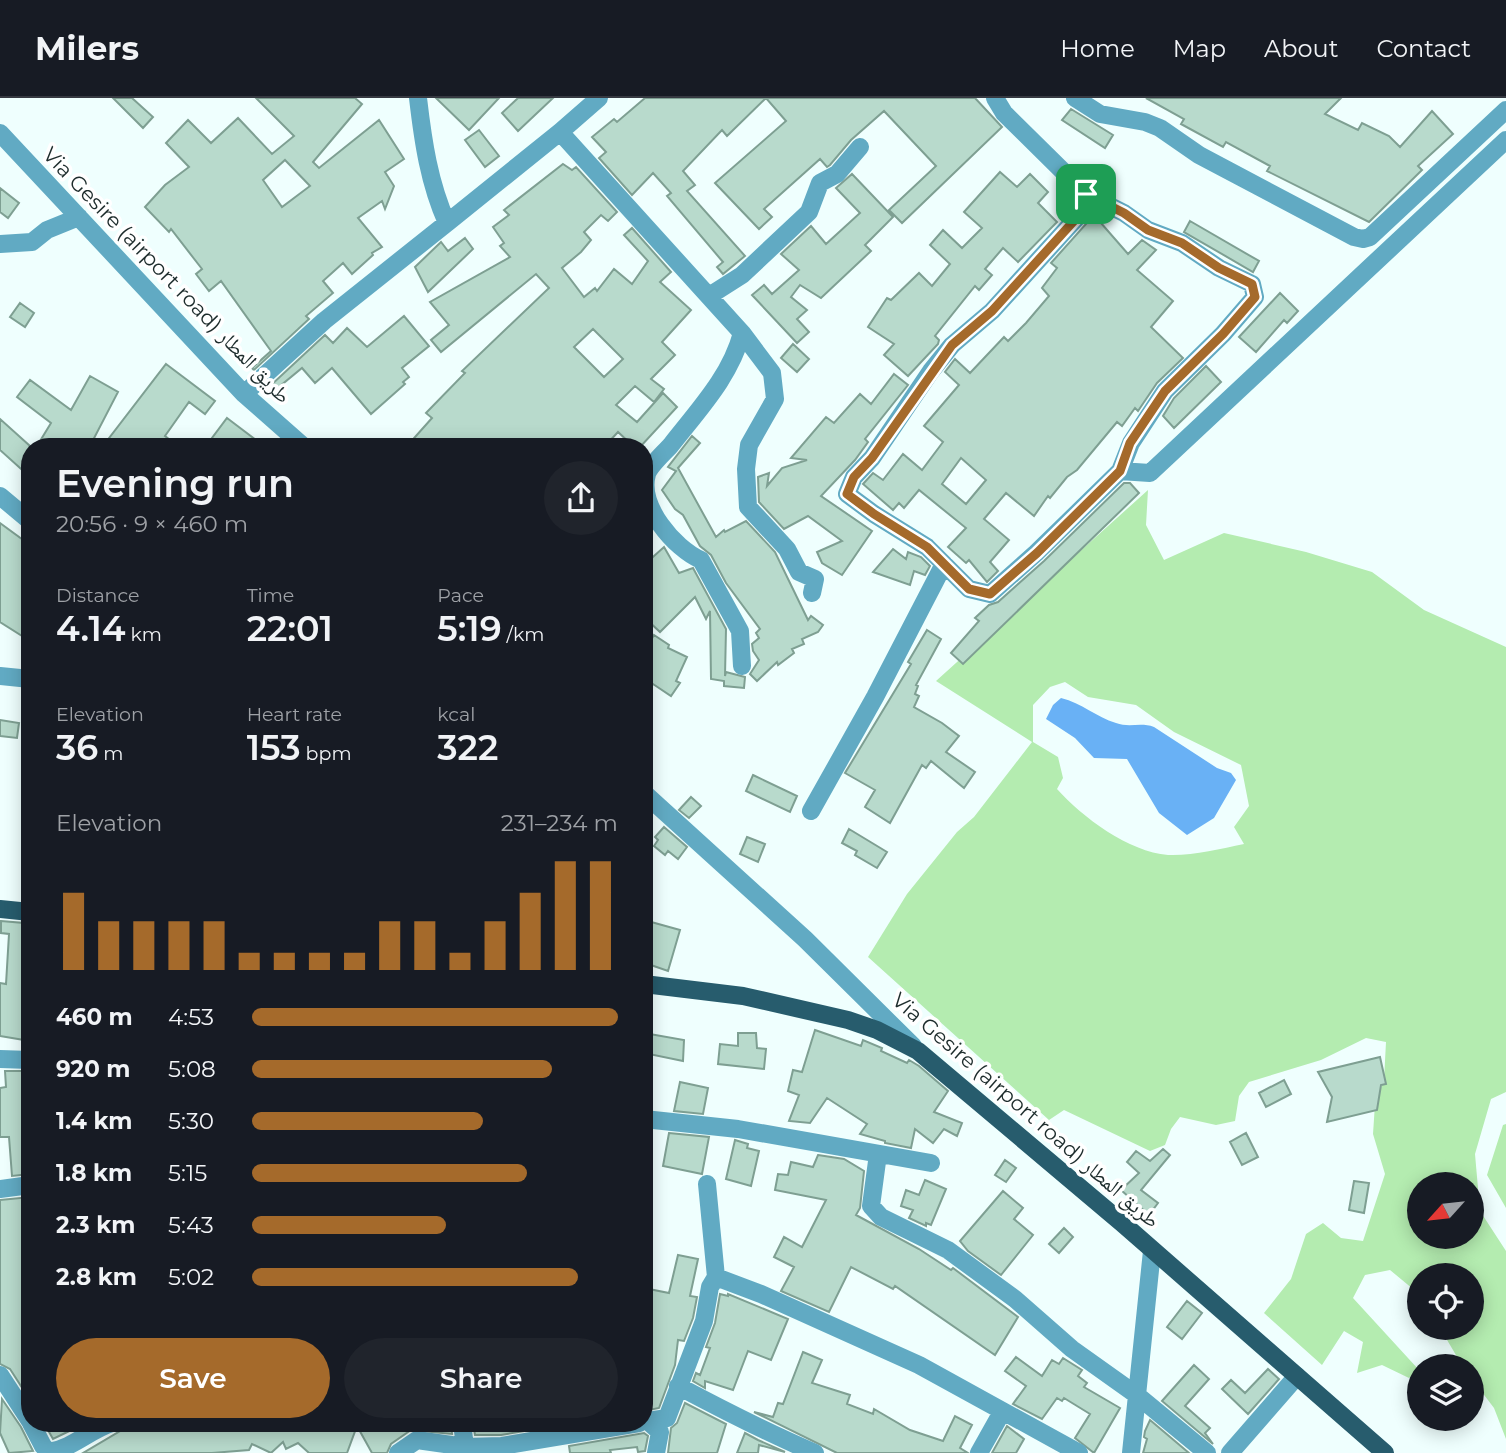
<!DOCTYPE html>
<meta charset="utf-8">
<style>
body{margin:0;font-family:Montserrat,"Noto Naskh Arabic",sans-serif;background:#20242c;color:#f1f3f6;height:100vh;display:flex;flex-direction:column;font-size:26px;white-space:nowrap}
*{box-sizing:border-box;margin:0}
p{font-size:23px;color:#9ea1a6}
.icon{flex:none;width:38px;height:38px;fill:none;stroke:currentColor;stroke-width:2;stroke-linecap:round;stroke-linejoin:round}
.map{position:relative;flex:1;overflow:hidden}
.panel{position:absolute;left:21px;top:340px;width:632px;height:994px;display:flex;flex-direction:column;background:#171b24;border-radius:28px;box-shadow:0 4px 18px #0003}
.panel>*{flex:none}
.needle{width:46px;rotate:243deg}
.fabs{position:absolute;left:1407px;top:1074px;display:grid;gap:14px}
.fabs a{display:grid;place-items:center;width:77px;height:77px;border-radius:50%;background:#171b24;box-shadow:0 4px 18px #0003;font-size:35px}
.pin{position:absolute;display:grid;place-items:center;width:60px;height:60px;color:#fff;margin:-30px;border-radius:14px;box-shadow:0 4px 10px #0006}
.round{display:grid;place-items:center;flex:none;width:74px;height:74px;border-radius:37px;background:#20242c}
.headline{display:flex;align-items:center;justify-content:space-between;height:119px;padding:0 35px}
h1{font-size:38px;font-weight:600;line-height:52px}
.figures{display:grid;grid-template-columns:repeat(3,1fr);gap:10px;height:119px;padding:7px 35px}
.figures div{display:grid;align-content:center}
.figures b{font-size:35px;font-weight:600}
.figures small{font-size:19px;font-weight:400}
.figures p{font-size:19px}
.chart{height:196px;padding:14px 35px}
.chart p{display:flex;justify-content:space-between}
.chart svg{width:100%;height:126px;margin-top:7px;stroke:#a56a2b;stroke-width:6}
.primary-button{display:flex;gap:14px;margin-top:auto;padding:14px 35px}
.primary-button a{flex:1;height:80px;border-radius:42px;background:#a56a2b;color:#fff;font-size:28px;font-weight:600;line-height:80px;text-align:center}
.primary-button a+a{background:#20242c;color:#f1f3f6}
ul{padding:0 35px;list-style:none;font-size:23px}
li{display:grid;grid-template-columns:112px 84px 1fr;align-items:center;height:52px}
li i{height:18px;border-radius:9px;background:#a56a2b}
header{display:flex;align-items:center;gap:42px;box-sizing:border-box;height:98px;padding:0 35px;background:#171b24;border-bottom:2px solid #363941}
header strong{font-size:33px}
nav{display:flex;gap:38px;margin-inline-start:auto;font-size:24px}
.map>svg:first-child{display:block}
.green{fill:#b4ecb0;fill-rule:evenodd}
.water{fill:#69b1f5}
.building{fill:#b8dacc;stroke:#7e9f92;stroke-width:2;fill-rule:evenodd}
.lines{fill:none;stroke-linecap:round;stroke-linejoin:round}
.minor{stroke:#61aac3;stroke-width:18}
.major{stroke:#275c6d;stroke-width:18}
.route-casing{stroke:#fff;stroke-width:14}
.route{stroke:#a56a2b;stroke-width:9}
.labels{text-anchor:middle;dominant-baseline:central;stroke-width:7;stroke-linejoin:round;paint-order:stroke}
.street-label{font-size:21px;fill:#1d2c2c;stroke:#fff}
</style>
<header>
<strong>Milers</strong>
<nav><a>Home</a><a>Map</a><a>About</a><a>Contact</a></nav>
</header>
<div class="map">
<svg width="1506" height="1355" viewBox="0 0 1506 1355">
<rect width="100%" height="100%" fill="#effffe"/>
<path class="green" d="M 1148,392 L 1146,427 L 1164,462 L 1224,435 L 1306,454 L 1372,474 L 1424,512 L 1506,549 L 1506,994 L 1491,1001 L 1475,1056 L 1480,1113 L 1506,1153 L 1506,1341 L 1494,1310 L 1472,1281 L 1472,1269 L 1463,1269 L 1440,1230 L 1472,1230 L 1472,1178 L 1419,1178 L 1419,1196 L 1390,1172 L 1365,1177 L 1353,1200 L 1419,1272 L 1409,1280 L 1382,1267 L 1357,1275 L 1363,1244 L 1344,1233 L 1322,1267 L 1264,1215 L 1291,1181 L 1306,1136 L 1323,1125 L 1341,1140 L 1363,1143 L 1385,1076 L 1373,1036 L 1375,1006 L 1384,982 L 1386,944 L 1366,940 L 1321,962 L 1249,984 L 1239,998 L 1235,1023 L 1216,1027 L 1180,1019 L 1171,1031 L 1165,1047 L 1150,1053 L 1064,1012 L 1049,1022 L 868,859 L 907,796 L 957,734 L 974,719 L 1032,644 L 936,583 ZM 1065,584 L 1088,599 L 1136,607 L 1174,634 L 1241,667 L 1249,708 L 1234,729 L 1244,746 C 1220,751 1192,758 1168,757 C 1129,754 1082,719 1057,691 L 1063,680 L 1058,659 L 1033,644 L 1033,607 L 1050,589 ZM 1419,1087 L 1472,1087 L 1472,1139 L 1419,1139 Z
M 1506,1026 L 1506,1110 L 1487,1077 L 1503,1027 Z"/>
<path class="water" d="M 1061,600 C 1082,605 1096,619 1116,625 C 1129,630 1141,624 1154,629 L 1217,670 L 1231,675 L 1236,682 L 1214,720 L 1187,737 L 1159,715 L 1127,661 L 1094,660 L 1075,640 L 1046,621 L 1053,607 Z"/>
<path class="building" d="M 113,0 L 132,0 L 153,19 L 143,30 Z
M 256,0 L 355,0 L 362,6 L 313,64 L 319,70 L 379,22 L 404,61 L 385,74 L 394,88 L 385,111 L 382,103 L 358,120 L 382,149 L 372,155 L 373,157 L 352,176 L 343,165 L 323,183 L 333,195 L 306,218 L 309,221 L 254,272 L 252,270 L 271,253 L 221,183 L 209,193 L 196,176 L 202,171 L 171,131 L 169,134 L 145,109 L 165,87 L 189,69 L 166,45 L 188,22 L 211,45 L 238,20 L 272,56 L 294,38 ZM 285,62 L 310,88 L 282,109 L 263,82 Z
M 436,0 L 499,0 L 469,32 Z
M 518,0 L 553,0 L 518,33 L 502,15 Z
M 645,0 L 975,0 L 1002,29 L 902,125 L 889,112 L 936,68 L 884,13 L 851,42 L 830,67 L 827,69 L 820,61 L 764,111 L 772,119 L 759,131 L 715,85 L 786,23 L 766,0 L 727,38 L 722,32 L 683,73 L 695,87 L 687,93 L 745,158 L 723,176 L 717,169 L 723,164 L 667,98 L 671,95 L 653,75 L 632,97 L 599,60 L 606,54 L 592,39 L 614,21 L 617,24 Z
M 1146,0 L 1341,0 L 1325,16 L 1358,32 L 1362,25 L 1389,38 L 1400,49 L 1432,13 L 1453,36 L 1418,68 L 1422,72 L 1369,124 L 1267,73 L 1270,68 L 1226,44 L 1223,49 L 1181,26 L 1184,21 Z
M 1071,11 L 1113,37 L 1105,50 L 1062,22 Z
M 479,32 L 499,58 L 485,69 L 465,42 Z
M 563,66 L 572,72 L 576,69 L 617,114 L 608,123 L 601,117 L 584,134 L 591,142 L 581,154 L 562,170 L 584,199 L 595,190 L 597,193 L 614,171 L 632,186 L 648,163 L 624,137 L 632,130 L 671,174 L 660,184 L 691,212 L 662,244 L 675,257 L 651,281 L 664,291 L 654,304 L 635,288 L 616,307 L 637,324 L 663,295 L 677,309 L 641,348 L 633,348 L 618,334 L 605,348 L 407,348 L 432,320 L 426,315 L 465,275 L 462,273 L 549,190 L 536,176 L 441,254 L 431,242 L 449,227 L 430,204 L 510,159 L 500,148 L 504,145 L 493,129 L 509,117 L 504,112 ZM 593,231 L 623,261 L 604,279 L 574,249 Z
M 1000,74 L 1017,89 L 1030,76 L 1048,94 L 1038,105 L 1057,124 L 1018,164 L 1003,150 L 985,171 L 992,177 L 979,192 L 975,188 L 935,238 L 939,242 L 938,246 L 908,278 L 884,257 L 894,246 L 868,229 L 887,200 L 891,202 L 919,175 L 932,188 L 950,166 L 930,147 L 943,132 L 962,150 L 982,130 L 964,114 Z
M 852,76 L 893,119 L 865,147 L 871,153 L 821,200 L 800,187 L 791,199 L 807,212 L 797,221 L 809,234 L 797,245 L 752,197 L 764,187 L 772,196 L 799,172 L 781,156 L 811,128 L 826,146 L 860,115 L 836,90 Z
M 0,90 L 19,105 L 8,120 L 0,114 Z
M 1094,117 L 1128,156 L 1142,142 L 1156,152 L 1137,172 L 1173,203 L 1151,229 L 1183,260 L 1157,285 L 1138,313 L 1135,310 L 1122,328 L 1117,324 L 1077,372 L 1067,379 L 1050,400 L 1048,398 L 1034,418 L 1006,395 L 984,421 L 1009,442 L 990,464 L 998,473 L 987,484 L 969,462 L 966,465 L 948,449 L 966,430 L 919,392 L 904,410 L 899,405 L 893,412 L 863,386 L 873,375 L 883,382 L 903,356 L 922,372 L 943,344 L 924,328 L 959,287 L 945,274 L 955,261 L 970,275 L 1004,239 L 1008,243 L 1026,225 L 1049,198 L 1042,190 L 1057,170 L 1051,165 ZM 961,360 L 986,382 L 966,406 L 942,386 Z
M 1190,123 L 1259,163 L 1253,174 L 1184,134 Z
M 465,140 L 473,151 L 428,194 L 415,169 L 441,144 L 448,153 Z
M 1280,195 L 1298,213 L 1287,225 L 1284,222 L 1256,254 L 1239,239 Z
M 20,205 L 34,215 L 25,229 L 10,219 Z
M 404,218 L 429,248 L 402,270 L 409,279 L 403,284 L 405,286 L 371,316 L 332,270 L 315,285 L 302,270 L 274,293 L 270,288 L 325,237 L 333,245 L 347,230 L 367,249 Z
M 793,246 L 809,261 L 797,274 L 781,260 Z
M 166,266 L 215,303 L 205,316 L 189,304 L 165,338 L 178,348 L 103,348 Z
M 1206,268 L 1221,284 L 1174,330 L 1163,318 L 1174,300 Z
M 894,276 L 908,287 L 865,341 L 868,344 L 855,362 L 821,398 L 872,433 L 842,477 L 822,465 L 817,454 L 842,443 L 808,418 L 784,431 L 759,404 L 758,379 L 769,375 L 767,388 L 782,370 L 807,362 L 791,360 L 826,319 L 834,325 L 860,296 L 871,306 Z
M 90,278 L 118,294 L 90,348 L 37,348 L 51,325 L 17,299 L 30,282 L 71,312 Z
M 227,320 L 264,348 L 206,348 Z
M 0,321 L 30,348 L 30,379 L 0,352 Z
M 692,338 L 700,345 L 678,370 L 716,439 L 724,432 L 725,434 L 746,423 L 775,454 L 808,522 L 811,518 L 823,527 L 818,534 L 802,541 L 804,546 L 792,551 L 794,555 L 778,567 L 777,564 L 757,583 L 750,576 L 759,562 L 753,553 L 752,546 L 759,540 L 756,535 L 760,531 L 726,485 L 711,457 L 700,448 L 683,417 L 675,411 L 662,392 L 676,373 L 668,369 Z
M 1124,385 L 1130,385 L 1139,395 L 963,566 L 951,555 L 979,523 L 975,520 L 989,507 L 998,504 L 1044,463 Z
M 0,425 L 30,447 L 30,543 L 0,524 Z
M 664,449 L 679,475 L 693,470 L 726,531 L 725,578 L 726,574 L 745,579 L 744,590 L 724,588 L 724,583 L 711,581 L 710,513 L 706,521 L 695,499 L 660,534 L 644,519 L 644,467 Z
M 893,451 L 906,461 L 908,454 L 921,459 L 930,468 L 925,477 L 914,473 L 910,487 L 873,474 Z
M 927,532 L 941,541 L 916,587 L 918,588 L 915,596 L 919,598 L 914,609 L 942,625 L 959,638 L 946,654 L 975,674 L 964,690 L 931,663 L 926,670 L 922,667 L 890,725 L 865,709 L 875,692 L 845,675 L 911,566 L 908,564 Z
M 654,537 L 669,547 L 668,550 L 687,559 L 676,583 L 680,585 L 671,598 L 653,586 L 644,598 L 644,553 Z
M 0,622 L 19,625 L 17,640 L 0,638 Z
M 753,677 L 797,698 L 790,714 L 746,693 Z
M 691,699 L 701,708 L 689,720 L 679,712 Z
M 664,729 L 687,749 L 678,761 L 668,753 L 665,757 L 654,748 L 658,742 L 655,739 Z
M 849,731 L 887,754 L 877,770 L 855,757 L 857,753 L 842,745 Z
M 747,739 L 765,746 L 758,764 L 740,756 Z
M 644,822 L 680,832 L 668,873 L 648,866 L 651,856 L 644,854 Z
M 1,823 L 24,825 L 24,837 L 30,838 L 30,943 L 0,938 L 0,885 L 6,886 L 9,836 L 1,835 Z
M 815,932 L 861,948 L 863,942 L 882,950 L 881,953 L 907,965 L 909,962 L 919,968 L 948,993 L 934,1014 L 962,1025 L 957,1038 L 944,1031 L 933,1045 L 915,1031 L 911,1050 L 885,1045 L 885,1043 L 860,1036 L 867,1026 L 827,1000 L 810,1025 L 789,1023 L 799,997 L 788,993 L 793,972 L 802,974 Z
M 644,935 L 684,942 L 683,963 L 644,955 Z
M 738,935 L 756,935 L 757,950 L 766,951 L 764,971 L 718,966 L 720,946 L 738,948 Z
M 1380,959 L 1386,986 L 1381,987 L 1377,1012 L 1327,1024 L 1332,999 L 1318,974 Z
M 5,973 L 30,973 L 30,1076 L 12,1078 L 9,1039 L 0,1039 L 0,990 L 6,989 Z
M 1284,982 L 1291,996 L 1266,1009 L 1259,995 Z
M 680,984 L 708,990 L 703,1016 L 674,1013 Z
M 669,1035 L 709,1039 L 702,1076 L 663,1068 Z
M 1246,1035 L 1258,1059 L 1242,1067 L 1230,1044 Z
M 735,1042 L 748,1046 L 747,1050 L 759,1053 L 751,1088 L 726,1081 Z
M 1163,1051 L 1170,1057 L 1141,1092 L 1158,1105 L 1149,1117 L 1121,1092 L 1139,1075 L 1127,1064 L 1136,1053 L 1150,1063 Z
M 818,1057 L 844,1061 L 864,1073 L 860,1110 L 856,1117 L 919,1151 L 951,1172 L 953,1170 L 1018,1219 L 995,1257 L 895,1188 L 893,1191 L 851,1169 L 829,1214 L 781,1193 L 794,1169 L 774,1159 L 784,1139 L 802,1149 L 826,1102 L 775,1092 L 778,1076 L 788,1077 L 791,1064 L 813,1069 Z
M 1005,1062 L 1016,1070 L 1006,1084 L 995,1077 Z
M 925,1082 L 946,1091 L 931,1127 L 926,1125 L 926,1128 L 909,1120 L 913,1112 L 901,1108 L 906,1092 L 919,1097 Z
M 1354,1083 L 1369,1085 L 1364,1115 L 1349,1112 Z
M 1003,1093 L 1023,1110 L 1014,1121 L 1033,1137 L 1001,1177 L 968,1153 L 960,1143 Z
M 30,1099 L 30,1302 L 10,1271 L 0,1266 L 0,1102 Z
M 1064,1130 L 1073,1139 L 1059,1155 L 1049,1146 Z
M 678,1157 L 698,1161 L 690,1198 L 697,1199 L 693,1220 L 684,1243 L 678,1242 L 675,1267 L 659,1310 L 644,1313 L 644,1190 L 669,1195 Z
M 720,1196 L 728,1198 L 728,1196 L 788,1221 L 771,1262 L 748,1253 L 733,1292 L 705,1283 L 705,1290 L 693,1283 L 696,1275 L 700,1277 L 710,1250 L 706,1249 L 715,1225 Z
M 1187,1203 L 1202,1215 L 1182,1241 L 1167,1229 Z
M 803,1254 L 822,1262 L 812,1285 L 850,1297 L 847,1306 L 873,1316 L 874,1311 L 910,1332 L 943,1343 L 955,1318 L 972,1327 L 960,1350 L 968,1355 L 837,1355 L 754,1314 L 773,1319 L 778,1305 L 783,1306 Z
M 1016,1259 L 1042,1278 L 1052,1262 L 1059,1266 L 1063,1260 L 1082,1272 L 1078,1278 L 1087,1285 L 1084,1289 L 1120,1310 L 1094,1355 L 1075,1340 L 1090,1316 L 1064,1300 L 1062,1303 L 1057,1300 L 1042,1321 L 1013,1306 L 1026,1288 L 1005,1273 Z
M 1194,1267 L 1209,1281 L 1185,1308 L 1210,1330 L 1205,1335 L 1213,1346 L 1162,1303 Z
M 1268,1271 L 1279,1281 L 1248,1316 L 1222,1291 L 1231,1282 L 1245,1295 Z
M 2,1301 L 21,1329 L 33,1353 L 9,1355 L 0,1335 Z
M 685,1305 L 726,1326 L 717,1355 L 668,1355 L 671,1330 L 677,1325 Z
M 1150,1322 L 1189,1355 L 1143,1355 L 1147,1341 L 1144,1339 L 1145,1333 Z
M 44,1325 L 86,1325 L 53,1341 Z
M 123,1325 L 141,1325 L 141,1327 L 166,1325 L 451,1325 L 452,1336 L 411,1332 L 391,1346 L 387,1355 L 372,1355 L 357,1328 L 347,1355 L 309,1355 L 298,1345 L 286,1351 L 283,1344 L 271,1355 L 252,1346 L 249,1352 L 212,1355 L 83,1355 L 120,1333 Z
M 473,1325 L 572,1325 L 501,1337 L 475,1337 Z
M 1007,1328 L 1024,1341 L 1016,1355 L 992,1355 Z
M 644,1335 L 648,1338 L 645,1353 L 638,1354 L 637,1349 L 610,1352 L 611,1355 L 570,1355 L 569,1348 Z
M 745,1335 L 758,1342 L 785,1354 L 759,1347 L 758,1355 L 737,1355 Z"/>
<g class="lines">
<path class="minor" d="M 995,0 L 1004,15 L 1086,96 L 1082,114 L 992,213 L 952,247 L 931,273 L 872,360 L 854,379 L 847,396 L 874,416 L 927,449 L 969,491 L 990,496 L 1036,455 L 1120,373 L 1131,345 L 1165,293 L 1223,236 L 1255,199 L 1252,186 L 1219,170 L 1182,145 L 1148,132 L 1124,115 L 1086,96
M 1075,0 L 1100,16 L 1145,24 L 1160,30 L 1199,57 L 1354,139 L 1363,141 L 1370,139 L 1506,12
M 560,34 L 742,235 C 730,279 699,311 671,347 C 664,355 650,367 647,376 C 638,408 674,450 701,462 L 740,533 L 742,568
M 0,35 L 244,296 L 303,348
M 447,125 L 560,34 L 599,0
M 0,146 L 32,144 L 47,132 L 79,119
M 709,198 L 742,177 L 809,114 L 820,85 L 837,76 L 860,49
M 742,235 L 772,275 L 775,301 L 749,347 L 746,371 L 748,409 L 787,451 L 799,474 L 815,481 L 812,495
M 244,296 L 324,223 L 447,125 C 429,85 423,43 418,0
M 1120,373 L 1150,375 L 1506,42
M 0,398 L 30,423
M 0,578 L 30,581
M 644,695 L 805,841 L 913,948
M 811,713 L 875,599 L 944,466
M 0,961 L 30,962
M 644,1021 L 738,1031 L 931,1065
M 878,1056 L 871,1108 L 881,1119 L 948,1152 L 1015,1201 L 1072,1251 L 1138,1298 L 1207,1355
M 0,1091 L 30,1087
M 716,1179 L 761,1196 L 919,1267 L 1079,1355
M 0,1277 L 30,1323
M 678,1288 C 723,1312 768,1335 815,1355
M 31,1325 L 43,1348 L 49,1354 C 73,1350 90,1332 112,1325
M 462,1325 L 465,1349
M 398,1355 L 417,1342 L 465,1349 L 502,1348 L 639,1325
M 656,1355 L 660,1334 L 648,1323 L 667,1320 L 704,1223 L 710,1189 L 716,1179 L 707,1086
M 979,1355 L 1002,1314
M 1131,1355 L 1152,1153
M 1230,1355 L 1297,1278"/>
<path class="major" d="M 0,811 L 30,814
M 644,886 L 743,898 L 848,922 L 877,932 L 918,953 L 1122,1125 L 1385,1355"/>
</g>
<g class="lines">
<g class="route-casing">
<path id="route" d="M 1086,96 L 1124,115 L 1148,132 L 1182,145 L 1219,170 L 1252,186 L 1255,199 L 1223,236 L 1165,293 L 1130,345 L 1120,373 L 1037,455 L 990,496 L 969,491 L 927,449 L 874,416 L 847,396 L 854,379 L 872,360 L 952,247 L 992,213 L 1082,114 Z"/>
</g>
<use href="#route" class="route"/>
</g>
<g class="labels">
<g class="street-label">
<text transform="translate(167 177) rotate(46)">Via Gesire (airport road) طريق المطار</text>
<text transform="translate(1026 1012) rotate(41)">Via Gesire (airport road) طريق المطار</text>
</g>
</g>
</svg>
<div class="fabs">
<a><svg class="needle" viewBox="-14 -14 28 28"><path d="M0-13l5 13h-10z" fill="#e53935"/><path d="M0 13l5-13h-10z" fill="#9ea1a6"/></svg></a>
<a><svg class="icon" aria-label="locate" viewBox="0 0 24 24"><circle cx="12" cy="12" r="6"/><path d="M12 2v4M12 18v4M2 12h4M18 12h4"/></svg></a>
<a><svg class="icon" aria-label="layers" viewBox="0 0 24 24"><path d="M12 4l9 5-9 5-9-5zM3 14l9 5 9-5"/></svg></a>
</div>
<div class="pin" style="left:1086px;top:96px;background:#1e9e55"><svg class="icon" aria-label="arrive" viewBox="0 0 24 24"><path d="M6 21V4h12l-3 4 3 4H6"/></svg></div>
<section class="panel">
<div class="headline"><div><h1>Evening run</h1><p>20:56 · 9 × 460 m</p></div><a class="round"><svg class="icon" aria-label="share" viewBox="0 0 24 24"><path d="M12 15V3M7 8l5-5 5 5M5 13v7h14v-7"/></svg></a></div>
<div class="figures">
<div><p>Distance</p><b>4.14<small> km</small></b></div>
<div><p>Time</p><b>22:01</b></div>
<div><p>Pace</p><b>5:19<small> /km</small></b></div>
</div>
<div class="figures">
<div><p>Elevation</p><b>36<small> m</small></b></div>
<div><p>Heart rate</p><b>153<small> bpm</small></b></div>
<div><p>kcal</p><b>322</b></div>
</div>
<div class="chart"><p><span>Elevation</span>231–234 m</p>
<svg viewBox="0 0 160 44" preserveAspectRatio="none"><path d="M5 44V17M15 44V27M25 44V27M35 44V27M45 44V27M55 44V38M65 44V38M75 44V38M85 44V38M95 44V27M105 44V27M115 44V38M125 44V27M135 44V17M145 44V6M155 44V6"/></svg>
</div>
<ul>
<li><b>460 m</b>4:53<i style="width:100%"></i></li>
<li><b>920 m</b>5:08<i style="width:82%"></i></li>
<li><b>1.4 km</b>5:30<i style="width:63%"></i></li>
<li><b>1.8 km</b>5:15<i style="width:75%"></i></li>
<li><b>2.3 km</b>5:43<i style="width:53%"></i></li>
<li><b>2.8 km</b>5:02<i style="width:89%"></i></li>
</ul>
<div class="primary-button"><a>Save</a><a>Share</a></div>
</section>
</div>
